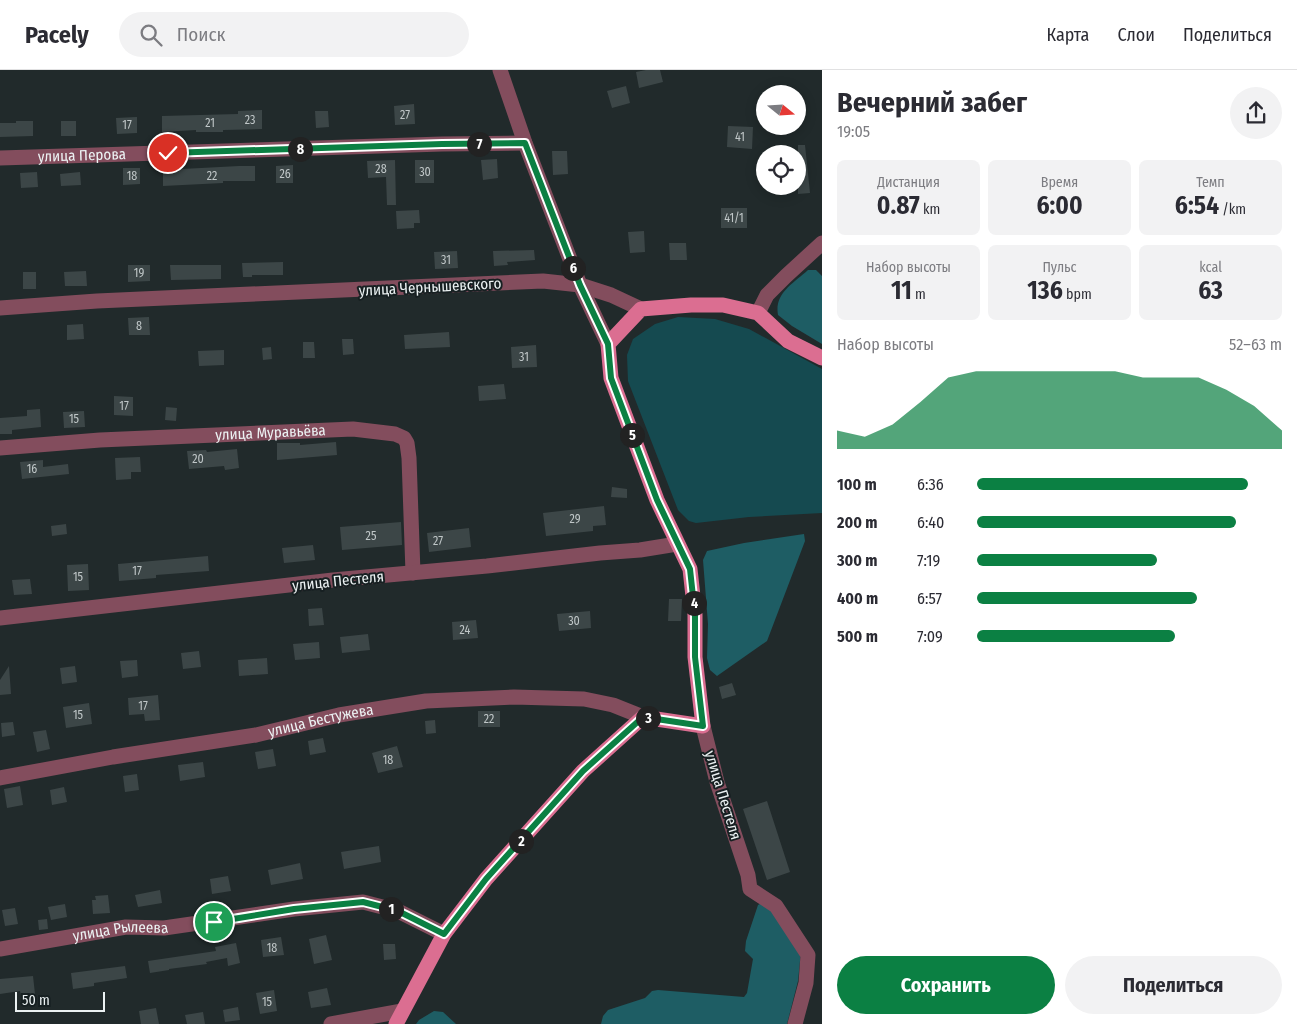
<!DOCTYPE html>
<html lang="ru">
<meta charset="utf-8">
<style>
body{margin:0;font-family:"Fira Sans Condensed",sans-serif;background:#f2f2f3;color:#2b2b33;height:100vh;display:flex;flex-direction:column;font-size:19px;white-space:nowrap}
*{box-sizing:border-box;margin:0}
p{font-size:16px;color:#7c7c81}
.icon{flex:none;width:28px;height:28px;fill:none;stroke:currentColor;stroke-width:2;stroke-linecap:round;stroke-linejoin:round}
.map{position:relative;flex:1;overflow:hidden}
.sheet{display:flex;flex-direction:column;background:#fff;width:475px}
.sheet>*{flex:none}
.needle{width:32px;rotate:108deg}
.buttons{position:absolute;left:756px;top:15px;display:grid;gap:10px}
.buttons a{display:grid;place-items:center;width:50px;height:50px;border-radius:50%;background:#fff;box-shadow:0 2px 12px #0003;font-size:25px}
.scale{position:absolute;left:15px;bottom:12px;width:90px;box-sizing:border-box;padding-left:5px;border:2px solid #ecf2f3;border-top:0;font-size:14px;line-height:18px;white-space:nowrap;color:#ecf2f3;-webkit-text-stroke:4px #172022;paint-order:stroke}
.pin{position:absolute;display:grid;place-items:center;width:42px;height:42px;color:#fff;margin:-21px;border:2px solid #fff;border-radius:50%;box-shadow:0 1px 5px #0007}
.km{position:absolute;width:25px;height:25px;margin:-12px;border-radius:50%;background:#222;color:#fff;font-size:14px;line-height:25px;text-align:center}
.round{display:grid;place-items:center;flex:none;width:52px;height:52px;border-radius:26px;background:#f2f2f3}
.overview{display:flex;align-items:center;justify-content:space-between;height:85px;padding:0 15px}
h1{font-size:28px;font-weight:700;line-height:38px}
.figures{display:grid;grid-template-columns:repeat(3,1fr);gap:8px;height:85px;padding:5px 15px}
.figures div{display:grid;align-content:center;border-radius:8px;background:#f2f2f3;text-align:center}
.figures b{font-size:25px;font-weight:700}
.figures small{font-size:14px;font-weight:400}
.figures p{font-size:14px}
.chart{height:140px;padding:10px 15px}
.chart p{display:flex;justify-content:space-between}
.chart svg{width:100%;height:90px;margin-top:5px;fill:#0b8043;opacity:.7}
.button{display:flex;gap:10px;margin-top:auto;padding:10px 15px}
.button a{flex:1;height:58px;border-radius:30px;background:#0b8043;color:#fff;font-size:20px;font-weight:700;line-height:58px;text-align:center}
.button a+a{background:#f2f2f3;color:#2b2b33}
ul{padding:0 15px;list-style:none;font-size:16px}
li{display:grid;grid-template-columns:80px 60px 1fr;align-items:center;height:38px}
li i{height:12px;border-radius:6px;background:#0b8043}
header{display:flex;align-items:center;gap:30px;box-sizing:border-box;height:70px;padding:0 25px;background:#fff;border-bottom:1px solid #e1e1e2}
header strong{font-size:24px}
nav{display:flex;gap:28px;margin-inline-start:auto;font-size:18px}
.search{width:350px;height:45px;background:#f2f2f3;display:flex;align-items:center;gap:12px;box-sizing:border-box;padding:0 18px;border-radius:28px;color:#7c7c81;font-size:19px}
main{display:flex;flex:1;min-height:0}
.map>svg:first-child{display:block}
.green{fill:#154a50}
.forest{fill:#1e5d64}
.building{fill:#3c4647}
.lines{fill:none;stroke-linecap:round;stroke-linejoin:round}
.minor{stroke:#834d5d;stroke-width:15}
.major{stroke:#db6e91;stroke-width:15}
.route-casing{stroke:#fff;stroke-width:10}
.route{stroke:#0b8043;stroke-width:6}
.labels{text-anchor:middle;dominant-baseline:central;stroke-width:4;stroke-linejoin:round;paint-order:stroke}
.number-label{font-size:12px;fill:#c0c7c8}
.street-label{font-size:15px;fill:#ecf2f3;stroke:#172022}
</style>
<header>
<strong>Pacely</strong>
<div class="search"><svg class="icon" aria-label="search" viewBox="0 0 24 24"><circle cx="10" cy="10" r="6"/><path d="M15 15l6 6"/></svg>Поиск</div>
<nav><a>Карта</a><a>Слои</a><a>Поделиться</a></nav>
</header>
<main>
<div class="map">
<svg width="822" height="954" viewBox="0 0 822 954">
<rect width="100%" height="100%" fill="#212a2b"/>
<path class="green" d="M 678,247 L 715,249 L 749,259 L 822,299 L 822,443 L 749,447 L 696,453 L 689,451 L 678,440 L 628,311 L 627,285 L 633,269 L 655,254 Z"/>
<path class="forest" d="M 808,200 L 816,200 L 822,206 L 822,274 L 792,256 L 778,245 C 774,223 794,213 808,200 Z
M 804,464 L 805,471 L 767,571 L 717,606 L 710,600 L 707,588 L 708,554 L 703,490 L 707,481 L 744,473 Z
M 765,831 L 801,881 L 798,911 L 787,954 L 601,954 L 603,946 L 608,940 L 645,928 L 652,921 L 658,920 L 744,927 L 747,923 L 753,889 L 745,881 L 746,871 L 758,835 Z
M 434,941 L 443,942 L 456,954 L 416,954 L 419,950 Z"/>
<path class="building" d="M 646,0 L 660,0 L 663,12 L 639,18 L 636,2 Z
M 626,16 L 630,33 L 612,38 L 607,21 Z
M 414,34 L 415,54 L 395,55 L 394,36 Z
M 262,40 L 262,59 L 223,60 L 223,62 L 196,62 L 196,60 L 162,62 L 162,46 L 238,44 L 238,41 Z
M 315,41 L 328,41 L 329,57 L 316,58 Z
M 137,47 L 137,63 L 117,64 L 116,48 Z
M 16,51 L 33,51 L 33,66 L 0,67 L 0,53 L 16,53 Z
M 61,51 L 76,51 L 76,66 L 61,66 Z
M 728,56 L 753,57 L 752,79 L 727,77 Z
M 798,75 L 805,75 L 810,123 L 798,124 Z
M 552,81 L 567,81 L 568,104 L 553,105 Z
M 497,89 L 498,108 L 483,110 L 481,90 Z
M 395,90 L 396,135 L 387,135 L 386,107 L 368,108 L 367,91 Z
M 415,90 L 434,90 L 434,113 L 415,113 Z
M 293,95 L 293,113 L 276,113 L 276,96 Z
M 239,96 L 255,96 L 255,111 L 223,111 L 223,113 L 163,116 L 163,100 Z
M 123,98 L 140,98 L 140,114 L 123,115 Z
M 37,102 L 38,117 L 21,118 L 20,103 Z
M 80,102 L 81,115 L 61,116 L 60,104 Z
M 721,138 L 747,138 L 747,158 L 721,158 Z
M 419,140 L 420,153 L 414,153 L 414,158 L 397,159 L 396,141 Z
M 644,161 L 645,182 L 630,183 L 628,162 Z
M 669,173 L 686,173 L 687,190 L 670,190 Z
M 534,180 L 535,190 L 507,192 L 508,195 L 494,196 L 493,181 Z
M 457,181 L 458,198 L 435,199 L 434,182 Z
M 283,192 L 283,205 L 252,205 L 252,207 L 243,207 L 242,193 Z
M 128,195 L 150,195 L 150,211 L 128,212 Z
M 170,195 L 221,195 L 221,209 L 171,210 Z
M 86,201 L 87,216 L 65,216 L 64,202 Z
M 23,202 L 36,202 L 36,219 L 23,219 Z
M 149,247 L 150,265 L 129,265 L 128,248 Z
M 83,254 L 84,269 L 67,270 L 67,255 Z
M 449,262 L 450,277 L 405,279 L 404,265 Z
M 342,269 L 353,269 L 354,284 L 343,285 Z
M 303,272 L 314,272 L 315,288 L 303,288 Z
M 536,275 L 537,297 L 512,298 L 511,277 Z
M 271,277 L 272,289 L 263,290 L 262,278 Z
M 224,280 L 224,295 L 199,296 L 198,281 Z
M 504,314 L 506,329 L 479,331 L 478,316 Z
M 114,326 L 133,327 L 133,346 L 114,345 Z
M 166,337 L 177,338 L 176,351 L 165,350 Z
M 40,339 L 41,357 L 12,360 L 12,364 L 0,364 L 0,348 L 27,346 L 27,340 Z
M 84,341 L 85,357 L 64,358 L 63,342 Z
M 336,372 L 337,385 L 277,390 L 277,373 L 300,373 L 300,375 Z
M 237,379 L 239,398 L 225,400 L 224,396 L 189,399 L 187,381 L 206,380 L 207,382 Z
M 140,387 L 141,402 L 131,402 L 131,409 L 116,410 L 115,388 Z
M 43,390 L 43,397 L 68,394 L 69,404 L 22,409 L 20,392 Z
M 612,417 L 627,419 L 627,428 L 611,427 Z
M 604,436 L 606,455 L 593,456 L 593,461 L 546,466 L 543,443 Z
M 401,452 L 402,475 L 342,480 L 340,457 Z
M 66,454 L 67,464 L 52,466 L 51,456 Z
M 469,458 L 471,477 L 429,482 L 427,463 Z
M 313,475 L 315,490 L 284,493 L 282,478 Z
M 208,486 L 209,501 L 156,505 L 156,508 L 119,511 L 118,494 Z
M 88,494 L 89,520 L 68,521 L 67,495 Z
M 30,509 L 32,524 L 14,525 L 12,510 Z
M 669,529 L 682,529 L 681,551 L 668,551 Z
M 322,538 L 324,555 L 309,556 L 308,539 Z
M 590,541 L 591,558 L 559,561 L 557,544 Z
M 476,550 L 478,568 L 453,570 L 452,552 Z
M 368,564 L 370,580 L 342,583 L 340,567 Z
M 319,572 L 320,588 L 295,590 L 293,574 Z
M 199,581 L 201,597 L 183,599 L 181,583 Z
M 267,588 L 268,604 L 239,606 L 238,590 Z
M 137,590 L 138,606 L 122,608 L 120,591 Z
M 9,596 L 11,624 L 0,625 L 0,610 Z
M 75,596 L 77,612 L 62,614 L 60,598 Z
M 732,613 L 736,625 L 722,629 L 719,617 Z
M 158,625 L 160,650 L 145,651 L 144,644 L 129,645 L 128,628 Z
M 89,633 L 92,654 L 66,658 L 63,637 Z
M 478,641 L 500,641 L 500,657 L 478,657 Z
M 435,650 L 436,663 L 426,664 L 425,651 Z
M 13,652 L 15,665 L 2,667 L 1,653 Z
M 46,660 L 50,679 L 37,682 L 33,662 Z
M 323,668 L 326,682 L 310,685 L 308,671 Z
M 397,676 L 403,697 L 378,703 L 372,683 Z
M 273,679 L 276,696 L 258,699 L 255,682 Z
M 203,692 L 205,707 L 180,711 L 178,695 Z
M 137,704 L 139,720 L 125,722 L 123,706 Z
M 20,716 L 23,735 L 7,738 L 4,719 Z
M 64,717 L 67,732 L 52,735 L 50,720 Z
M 767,731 L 790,802 L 767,810 L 743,739 Z
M 379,776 L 381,792 L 344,799 L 341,782 Z
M 300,793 L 303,809 L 271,815 L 268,800 Z
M 228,806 L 231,821 L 212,824 L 210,809 Z
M 160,820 L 162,833 L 138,837 L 135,825 Z
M 108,825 L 110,843 L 93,844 L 92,830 L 96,830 L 95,826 Z
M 65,834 L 67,847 L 51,850 L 48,837 Z
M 15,838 L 18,854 L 5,856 L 2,840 Z
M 47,849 L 48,859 L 39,860 L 38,850 Z
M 326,865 L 332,890 L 314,894 L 309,869 Z
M 281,867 L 284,885 L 263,887 L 261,870 Z
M 236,873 L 240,893 L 228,896 L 227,888 L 206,892 L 207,894 L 169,899 L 169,900 L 150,903 L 148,891 L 216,881 L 215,877 Z
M 383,874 L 395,874 L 396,889 L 384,890 Z
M 125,896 L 127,908 L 94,913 L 94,916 L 73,919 L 71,903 Z
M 33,906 L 35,924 L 21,925 L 20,921 L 0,924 L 0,909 Z
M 327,918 L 331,935 L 311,938 L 308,922 Z
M 274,920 L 277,941 L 260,944 L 256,923 Z
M 238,937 L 240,950 L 225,952 L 223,940 Z
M 156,938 L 159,954 L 141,954 L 139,941 Z
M 203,942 L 205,954 L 187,954 L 185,945 Z"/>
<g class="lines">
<g class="minor">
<path d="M 500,0 L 525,73 L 580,215 L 608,274"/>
<path id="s1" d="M 0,88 L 442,74 L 525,73"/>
<path d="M 0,238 L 97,231 L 543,211 L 580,215 L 611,225 L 641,239"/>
<path d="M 758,243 L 767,225 L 786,206 L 822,173"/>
<path id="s2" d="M 0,378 L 100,370 L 353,359 L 395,364 L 404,368 L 407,373 L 409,388 L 413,503"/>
<path d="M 0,548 L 333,510 L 487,496 L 600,483 L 640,480 L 677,474"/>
<path d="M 703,656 L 717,712 L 748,805 L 750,819 L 776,836 L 808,885 L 806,913 L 795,954"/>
<path id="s3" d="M 0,708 L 113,687 L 256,665 L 339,645 L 426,631 L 514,627 L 584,629 L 613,635 L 643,647"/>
<path id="s4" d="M 0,879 L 126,857 L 164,858 L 294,839 L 363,832 L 398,841 L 444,864"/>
<path d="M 331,954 L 402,941"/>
</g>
<path class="major" d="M 396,954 L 444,864 L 486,809 L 583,701 L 643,647 L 703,656 L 695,587 L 695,545 L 690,499 L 657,430 L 611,308 L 608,274 L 641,239 L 691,235 L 723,235 L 758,243 L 788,271 L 822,288"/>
</g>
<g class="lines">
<g class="route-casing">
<path id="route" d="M 168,83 L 442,74 L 525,73 L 580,215 L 608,274 L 611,308 L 657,430 L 690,499 L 695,545 L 695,587 L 703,656 L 643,647 L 583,701 L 486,809 L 444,864 L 398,841 L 363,832 L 294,839 L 214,852"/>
</g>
<use href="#route" class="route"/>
</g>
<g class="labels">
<g class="number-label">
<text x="405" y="45">27</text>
<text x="250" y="50">23</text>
<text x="210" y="53">21</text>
<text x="127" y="55">17</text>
<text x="740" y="67">41</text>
<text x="381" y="99">28</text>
<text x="425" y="102">30</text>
<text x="285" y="104">26</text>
<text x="132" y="106">18</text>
<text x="212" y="106">22</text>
<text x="734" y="148">41/1</text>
<text x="446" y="190">31</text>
<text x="139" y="203">19</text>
<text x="139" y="256">8</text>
<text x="524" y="287">31</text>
<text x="124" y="336">17</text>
<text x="74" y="349">15</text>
<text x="198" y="389">20</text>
<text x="32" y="399">16</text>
<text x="575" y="449">29</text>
<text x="371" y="466">25</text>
<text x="438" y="471">27</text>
<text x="137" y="501">17</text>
<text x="78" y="507">15</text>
<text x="574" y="551">30</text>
<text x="465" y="560">24</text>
<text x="143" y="636">17</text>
<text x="78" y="645">15</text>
<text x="489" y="649">22</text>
<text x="388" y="690">18</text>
<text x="272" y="878">18</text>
<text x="267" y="932">15</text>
</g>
<g class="street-label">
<text stroke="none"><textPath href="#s1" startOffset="82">улица Перова</textPath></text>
<text transform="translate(430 217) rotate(-3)">улица Чернышевского</text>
<text stroke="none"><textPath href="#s2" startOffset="271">улица Муравьёва</textPath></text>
<text transform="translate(338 511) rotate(-6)">улица Пестеля</text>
<text stroke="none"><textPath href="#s3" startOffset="326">улица Бестужева</textPath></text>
<text transform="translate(723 725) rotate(73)">улица Пестеля</text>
<text stroke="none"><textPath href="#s4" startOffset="122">улица Рылеева</textPath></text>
</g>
</g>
</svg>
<div class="buttons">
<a><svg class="needle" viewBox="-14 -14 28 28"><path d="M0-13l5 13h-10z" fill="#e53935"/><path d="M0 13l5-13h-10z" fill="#7c7c81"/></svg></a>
<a><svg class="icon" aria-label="locate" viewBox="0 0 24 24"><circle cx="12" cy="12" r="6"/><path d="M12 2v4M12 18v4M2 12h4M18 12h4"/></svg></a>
</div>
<div class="scale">50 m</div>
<div class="pin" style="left:214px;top:852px;background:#1e9e55"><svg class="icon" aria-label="arrive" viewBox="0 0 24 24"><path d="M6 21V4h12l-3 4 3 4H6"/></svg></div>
<div class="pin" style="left:168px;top:83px;background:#d93025"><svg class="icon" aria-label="check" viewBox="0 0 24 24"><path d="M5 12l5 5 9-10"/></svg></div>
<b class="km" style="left:391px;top:839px">1</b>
<b class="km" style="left:521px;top:771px">2</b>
<b class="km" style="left:648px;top:648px">3</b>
<b class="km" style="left:694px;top:533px">4</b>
<b class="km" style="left:632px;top:365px">5</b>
<b class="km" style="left:573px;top:198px">6</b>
<b class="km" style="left:479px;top:74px">7</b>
<b class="km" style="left:300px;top:79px">8</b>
</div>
<section class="sheet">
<div class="overview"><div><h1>Вечерний забег</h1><p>19:05</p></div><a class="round"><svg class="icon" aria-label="share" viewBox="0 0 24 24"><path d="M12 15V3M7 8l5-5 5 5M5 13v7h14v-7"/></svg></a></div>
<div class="figures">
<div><p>Дистанция</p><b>0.87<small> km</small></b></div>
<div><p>Время</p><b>6:00</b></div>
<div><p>Темп</p><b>6:54<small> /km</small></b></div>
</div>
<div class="figures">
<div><p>Набор высоты</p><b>11<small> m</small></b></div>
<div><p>Пульс</p><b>136<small> bpm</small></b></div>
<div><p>kcal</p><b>63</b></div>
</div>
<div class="chart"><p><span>Набор высоты</span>52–63 m</p>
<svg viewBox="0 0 160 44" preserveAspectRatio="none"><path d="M0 44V35L10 38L20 32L30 21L40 9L50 6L60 6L70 6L80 6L90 6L100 6L110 9L120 9L130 9L140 15L150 23L160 35V44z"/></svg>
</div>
<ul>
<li><b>100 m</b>6:36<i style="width:89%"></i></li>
<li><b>200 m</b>6:40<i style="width:85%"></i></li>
<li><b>300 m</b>7:19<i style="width:59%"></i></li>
<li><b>400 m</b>6:57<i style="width:72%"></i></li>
<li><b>500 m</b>7:09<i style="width:65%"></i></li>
</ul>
<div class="button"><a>Сохранить</a><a>Поделиться</a></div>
</section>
</main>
